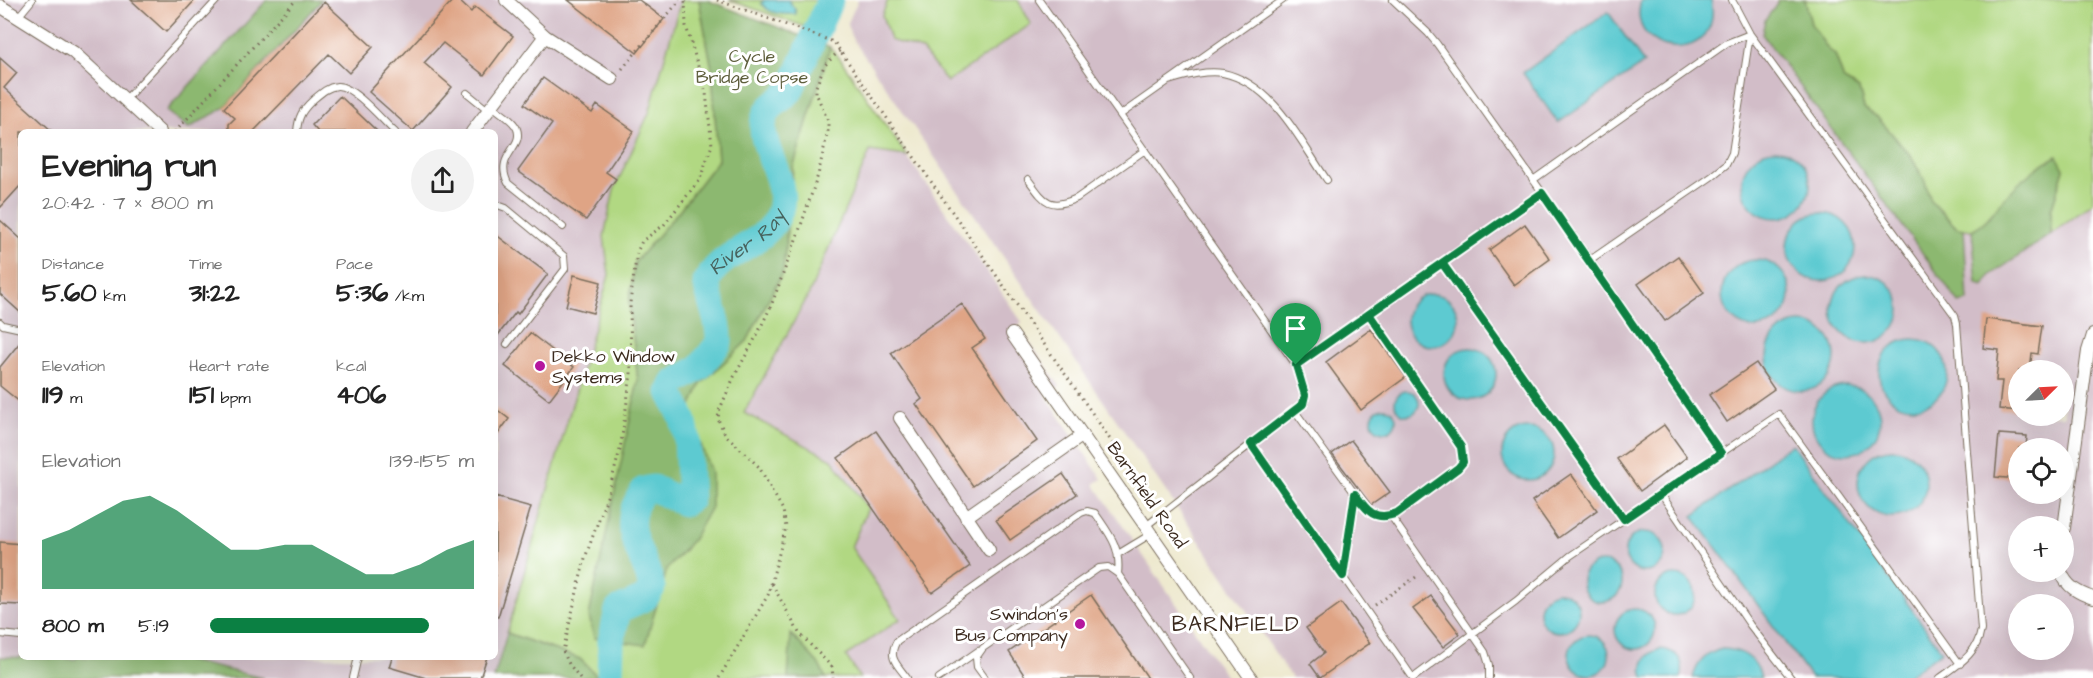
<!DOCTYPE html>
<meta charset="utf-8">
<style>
body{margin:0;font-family:"Architects Daughter",sans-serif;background:#f2f2f2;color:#222;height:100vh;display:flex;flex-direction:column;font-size:22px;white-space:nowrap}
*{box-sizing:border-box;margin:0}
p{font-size:20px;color:#767676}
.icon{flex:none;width:33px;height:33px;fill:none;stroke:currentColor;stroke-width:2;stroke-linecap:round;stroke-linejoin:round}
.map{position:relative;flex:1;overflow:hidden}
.side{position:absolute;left:18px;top:129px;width:480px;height:531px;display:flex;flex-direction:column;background:#fff;border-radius:9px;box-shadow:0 6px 24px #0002}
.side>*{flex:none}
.needle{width:39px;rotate:66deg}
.tools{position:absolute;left:2008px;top:360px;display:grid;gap:12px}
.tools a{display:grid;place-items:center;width:66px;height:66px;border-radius:50%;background:#fff;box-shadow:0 6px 24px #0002;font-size:30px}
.pin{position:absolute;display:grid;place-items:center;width:51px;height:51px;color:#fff;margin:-62px -26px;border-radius:50% 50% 50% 0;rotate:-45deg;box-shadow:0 0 6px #0007}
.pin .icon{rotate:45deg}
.round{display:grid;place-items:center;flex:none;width:63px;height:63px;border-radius:32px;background:#f2f2f2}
.overview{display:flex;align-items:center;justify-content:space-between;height:102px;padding:0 24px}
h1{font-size:33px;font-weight:800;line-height:45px}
.figures{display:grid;grid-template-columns:repeat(3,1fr);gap:9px;height:102px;padding:6px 24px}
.figures div{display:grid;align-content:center}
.figures b{font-size:26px;font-weight:800}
.figures small{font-size:16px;font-weight:400}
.figures p{font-size:16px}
.chart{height:168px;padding:12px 24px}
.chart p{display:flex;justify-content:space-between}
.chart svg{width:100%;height:108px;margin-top:6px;fill:#0b8043;opacity:.7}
ul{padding:0 24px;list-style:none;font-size:20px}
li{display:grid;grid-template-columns:96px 72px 1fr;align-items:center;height:45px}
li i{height:15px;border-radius:8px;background:#0b8043}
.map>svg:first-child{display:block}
.industrial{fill:#d2bdc8;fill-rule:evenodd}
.green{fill:#b1d882;stroke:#768150;stroke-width:1.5}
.forest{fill:#8cb870;stroke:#647147;stroke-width:1.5}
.water{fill:#5dcad1;stroke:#4c7a78;stroke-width:1.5}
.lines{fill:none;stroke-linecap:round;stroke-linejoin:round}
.river{stroke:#5dcad1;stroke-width:27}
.building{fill:#dfa485}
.lane-casing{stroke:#7a6d5c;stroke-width:8}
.street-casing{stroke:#7a6d5c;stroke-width:14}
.path{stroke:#7a6d5c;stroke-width:3;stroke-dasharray:1.5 4.5;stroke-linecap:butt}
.lane{stroke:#fff;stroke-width:6}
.street{stroke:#fff;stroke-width:12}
.route-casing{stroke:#fff;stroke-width:12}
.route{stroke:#0b8043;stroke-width:8}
.poi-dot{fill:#b5179e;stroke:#fff;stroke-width:2}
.labels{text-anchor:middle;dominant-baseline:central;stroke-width:6;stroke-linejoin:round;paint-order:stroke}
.park-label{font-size:18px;fill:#5e5e3c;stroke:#fff}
.poi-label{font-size:18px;fill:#3b2a1e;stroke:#fff;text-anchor:start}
.street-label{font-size:18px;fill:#3b2a1e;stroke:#fff}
.water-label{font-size:20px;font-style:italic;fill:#47625d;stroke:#fff}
.quarter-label{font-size:21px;letter-spacing:1.5px;fill:#3b2a1e;stroke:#fff}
</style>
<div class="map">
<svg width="2093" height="678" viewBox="0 0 2093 678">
<rect width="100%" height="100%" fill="#fff"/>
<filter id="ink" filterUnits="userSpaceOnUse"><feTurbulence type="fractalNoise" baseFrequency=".0167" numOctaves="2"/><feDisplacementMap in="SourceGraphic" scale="12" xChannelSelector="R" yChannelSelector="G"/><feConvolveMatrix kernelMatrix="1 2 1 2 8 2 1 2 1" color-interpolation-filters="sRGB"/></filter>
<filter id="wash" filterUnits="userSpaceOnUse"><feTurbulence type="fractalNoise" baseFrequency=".008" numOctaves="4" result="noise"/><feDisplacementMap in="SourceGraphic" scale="24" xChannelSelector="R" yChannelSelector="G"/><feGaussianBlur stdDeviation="1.35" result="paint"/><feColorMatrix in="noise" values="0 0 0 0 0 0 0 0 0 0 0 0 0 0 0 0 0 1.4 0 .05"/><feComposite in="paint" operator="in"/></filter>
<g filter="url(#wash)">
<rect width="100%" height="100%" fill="#eee9cf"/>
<path class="industrial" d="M 0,0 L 681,0 L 649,113 L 604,236 L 609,274 L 494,678 L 0,678 ZM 21,132 L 495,132 L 495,657 L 21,657 Z
M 858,0 L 2093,0 L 2093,678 L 2009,678 L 2006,676 L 2004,678 L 1292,678 L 1171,499 L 852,38 L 847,25 ZM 2019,370 L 2064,370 L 2064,416 L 2019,416 ZM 2019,448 L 2064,448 L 2064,494 L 2019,494 ZM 2019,526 L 2064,526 L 2064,572 L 2019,572 ZM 2019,604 L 2064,604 L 2064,650 L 2019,650 Z
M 870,151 L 907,156 L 1022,322 L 1018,326 L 1060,386 L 1046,396 L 1102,479 L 1094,484 L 1227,678 L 860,678 L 845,657 L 900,619 L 851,547 L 744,413 L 809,294 Z"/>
<path class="green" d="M 681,0 L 699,0 L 712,68 L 718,160 L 678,212 L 635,262 L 629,302 L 638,380 L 618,482 L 655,611 L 667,569 L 686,548 L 686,396 L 694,399 L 701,384 L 747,341 L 783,271 L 793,168 L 830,47 L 841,60 L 907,156 L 870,151 L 809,294 L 744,413 L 832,459 L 868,508 L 851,547 L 900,619 L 846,656 L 860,678 L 599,678 L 580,659 L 507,633 L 609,275 L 604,236 L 614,190 L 649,113 Z
M 729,0 L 825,0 L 814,30 Z
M 888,0 L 1018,0 L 1031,24 L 947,82 L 922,50 L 890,40 L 882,15 Z
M 1805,0 L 2093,0 L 2093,203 L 2051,234 L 2051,210 L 2064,169 L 2057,157 L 2003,200 L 1986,223 L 1972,230 L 1957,228 L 1931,201 L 1924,179 L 1910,155 L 1878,118 L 1864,108 L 1859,89 L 1844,80 L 1835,55 L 1827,48 L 1811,24 Z"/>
<path class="forest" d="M 267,0 L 322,0 L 224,108 L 189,128 L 166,111 Z
M 699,0 L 707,0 L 830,47 L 793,168 L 783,271 L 747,341 L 701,384 L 689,413 L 711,472 L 711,507 L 693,539 L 667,569 L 645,645 L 594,638 L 589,616 L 638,381 L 629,302 L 635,262 L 678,212 L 718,160 L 712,68 Z
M 1778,0 L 1805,0 L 1811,24 L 1827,48 L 1835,55 L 1844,80 L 1859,89 L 1864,108 L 1878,118 L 1910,155 L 1924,179 L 1931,201 L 1957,228 L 1964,229 L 1968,301 L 1959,303 L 1762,34 L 1765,20 L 1778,3 Z
M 2057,156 L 2064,169 L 2051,210 L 2051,234 L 1991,275 L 1984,286 L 1977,284 L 1972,230 C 1987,222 1991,214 2002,201 C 2017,184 2037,165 2057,156 Z
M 507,633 L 580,659 L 599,678 L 494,678 Z
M 791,634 L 818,663 L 826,678 L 788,678 Z
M 0,657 L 76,659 L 77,657 L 185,657 L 184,660 L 263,678 L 0,678 Z"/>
<path class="water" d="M 765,0 L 788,0 L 795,9 L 796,14 C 782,15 769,14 761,3 Z
M 1641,0 L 1711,0 C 1725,66 1624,60 1641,0 Z
M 1608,12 L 1644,63 L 1558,123 L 1523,73 Z
M1742 184a34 34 0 1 1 68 0a34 34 0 1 1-68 0Z
M1787 247a34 34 0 1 1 68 0a34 34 0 1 1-68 0Z
M1722 294a34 34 0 1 1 68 0a34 34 0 1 1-68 0Z
M1832 309a34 34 0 1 1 68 0a34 34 0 1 1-68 0Z
M1406 320a26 26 0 1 1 52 0a26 26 0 1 1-52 0Z
M1767 357a34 34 0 1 1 68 0a34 34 0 1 1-68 0Z
M1879 373a34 34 0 1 1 68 0a34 34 0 1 1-68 0Z
M1444 374a26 26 0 1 1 52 0a26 26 0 1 1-52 0Z
M1812 420a34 34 0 1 1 68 0a34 34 0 1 1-68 0Z
M1395 403a12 12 0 1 1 24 0a12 12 0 1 1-24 0Z
M1372 420a12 12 0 1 1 24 0a12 12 0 1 1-24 0Z
M1502 454a26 26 0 1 1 52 0a26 26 0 1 1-52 0Z
M 1792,444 L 1942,651 L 1905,678 L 1811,678 L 1693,516 Z
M1858 483a34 34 0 1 1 68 0a34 34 0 1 1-68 0Z
M1625 552a20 20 0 1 1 40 0a20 20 0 1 1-40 0Z
M1582 582a20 20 0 1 1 40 0a20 20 0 1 1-40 0Z
M1655 595a20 20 0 1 1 40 0a20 20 0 1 1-40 0Z
M1539 612a20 20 0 1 1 40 0a20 20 0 1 1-40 0Z
M1615 629a20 20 0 1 1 40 0a20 20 0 1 1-40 0Z
M1569 655a20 20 0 1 1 40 0a20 20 0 1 1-40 0Z
M 1660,649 C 1677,650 1686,662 1681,678 L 1644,678 C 1639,664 1646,653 1660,649 Z
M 1722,649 C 1741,649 1757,658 1761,678 L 1693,678 C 1697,661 1707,653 1722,649 Z"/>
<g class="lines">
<path class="river" id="s1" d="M 610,678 L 611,641 L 618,610 L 645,598 L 652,588 C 645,551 615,529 644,490 L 653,488 L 684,503 L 690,499 L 687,438 L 683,419 L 670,392 L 674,383 L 699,368 L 719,343 C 720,321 710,303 706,282 C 709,278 711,274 714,270 C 732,248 771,241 780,210 C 791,174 744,133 772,106 C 778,101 784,97 790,91 L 830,0"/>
</g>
<g id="blocks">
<path class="building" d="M 131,0 L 195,0 L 166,32 Z
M 453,0 L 458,0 L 471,12 L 475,7 L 513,36 L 484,75 L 443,43 L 424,63 L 452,87 L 413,131 L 369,92 Z
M 568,0 L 639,0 L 664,19 L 637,53 Z
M 324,2 L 373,47 L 349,73 L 329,54 L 253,132 L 229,132 L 229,124 L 235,118 L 224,108 Z
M 0,58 L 17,73 L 4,88 L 53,132 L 21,132 L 21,185 L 0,208 Z
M 543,78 L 592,113 L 597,105 L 634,131 L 606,172 L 616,179 L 586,220 L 518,171 L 552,124 L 524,104 Z
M 340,96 L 378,132 L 318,132 L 312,125 Z
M 0,220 L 21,239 L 21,313 L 0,294 Z
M 1525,224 L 1550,259 L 1514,285 L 1489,250 Z
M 495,234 L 548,274 L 518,314 L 516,312 L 495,339 Z
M 1678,256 L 1704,293 L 1665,321 L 1638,284 Z
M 574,275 L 601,282 L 593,313 L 566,306 Z
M 962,304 L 985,339 L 972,348 L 1037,441 L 973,486 L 916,404 L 922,399 L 891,353 Z
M 1986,319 L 2042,326 L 2038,354 L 2032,353 L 2030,370 L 2019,370 L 2019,411 L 1999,409 L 2002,381 L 1996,381 L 1999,350 L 1983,348 Z
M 1371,329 L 1406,377 L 1361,410 L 1326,362 Z
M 530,333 L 574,367 L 549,400 L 505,366 Z
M 21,341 L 21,403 L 0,386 L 0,367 Z
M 1756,363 L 1774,389 L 1727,422 L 1709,395 Z
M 495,408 L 509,419 L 495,438 Z
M 1664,425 L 1687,457 L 1640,491 L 1617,459 Z
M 876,431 L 970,566 L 932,593 L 838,458 Z
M 1999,434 L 2027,436 L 2026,448 L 2019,448 L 2019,479 L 1995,477 Z
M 1351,440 L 1390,492 L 1371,505 L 1332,454 Z
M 1063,474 L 1077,494 L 1010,540 L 996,520 Z
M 1571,474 L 1597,510 L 1558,538 L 1532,501 Z
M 495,497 L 531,507 L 498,617 L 495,617 Z
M 0,542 L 21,544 L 21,605 L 0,604 Z
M 1091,595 L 1148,678 L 1026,678 L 1009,652 Z
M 1431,596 L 1460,634 L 1443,647 L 1413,609 Z
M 1341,603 L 1370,643 L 1320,678 L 1310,664 L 1324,653 L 1306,628 Z
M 392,657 L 487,657 L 480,678 L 426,678 L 389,667 Z"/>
</g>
</g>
<g filter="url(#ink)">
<use href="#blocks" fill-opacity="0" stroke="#7a6d5c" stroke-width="1.5"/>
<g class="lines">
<g class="lane-casing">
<path id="lane" d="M 1039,0 L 1298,368 L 1305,395 L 1303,404 L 1251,444 L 1413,678
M 1393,0 L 1428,33 L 1437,44 L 1590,260
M 1732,0 L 1750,34 L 1955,316 L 1957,324 L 1981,630 C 1977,654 1959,664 1940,678
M 18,17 L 32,0
M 1168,81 C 1186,76 1205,70 1223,73 C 1274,84 1300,141 1327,180
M 467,93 L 488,110
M 125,100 L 217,0
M 492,106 C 499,112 514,120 517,129 C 524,148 494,155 508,183 L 563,227
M 1120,115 L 1283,0
M 297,132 C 298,117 302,110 313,100 C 320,94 327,87 337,86 C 353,85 383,121 395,132
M 1028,179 C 1044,201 1049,211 1077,198 L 1145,150
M 1533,180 L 1727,43 L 1750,34 L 1732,153 L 1726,165 L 1711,177 L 1590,260 L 1721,453
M 495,204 L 506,208 L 564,256 L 565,269 L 507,344
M 1442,263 L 1624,519
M 0,322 L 3,325 L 21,329
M 1296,365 L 1542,193
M 1295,411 L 1363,505 C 1376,517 1380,520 1397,514 L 1458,468 L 1463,462 L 1461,447 L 1369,314
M 1661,494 L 1750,625 L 1791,678
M 1391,516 L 1485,652 L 1489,665 L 1489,678
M 1146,526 L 1251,444
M 1118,554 L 1151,534
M 0,634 L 21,636
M 353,678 L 358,657
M 907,678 C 897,664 887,658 897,641 L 1081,513 L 1087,511 L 1095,513 C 1110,535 1121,547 1118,574
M 939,678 L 978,651
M 985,678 L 977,667 L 976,658 L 983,648 L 1099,568 L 1108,567 L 1118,574 L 1190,678
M 1413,678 L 1516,601 L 1570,556 L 1779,414 L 1960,664"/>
</g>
<g class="street-casing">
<path id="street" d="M 0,6 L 73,52 L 160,132
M 545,36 L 612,79
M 472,132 L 545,36 L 506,0
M 1012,334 L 1251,678
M 900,418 L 989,550
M 966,517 L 1083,435
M 2064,528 L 2088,351 L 2093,335
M 2061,572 C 2067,587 2078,593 2093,598"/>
</g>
<path class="path" d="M 717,0 L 834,42 L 1097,420 L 1155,507
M 622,69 L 680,0
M 175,132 L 296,0
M 1345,563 L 1353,507
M 772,584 L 799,633 L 832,667 L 833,678
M 1375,605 L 1419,575
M 580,678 L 569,664 L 563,651 L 585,558 L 608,494 L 620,450 L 631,374 L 630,303 L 637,252 L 642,241 L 664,225 L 700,179 L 712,145 L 706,93 L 686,26 L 685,0
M 719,678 L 768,595 L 786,527 L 783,510 L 759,467 L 725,434 L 718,419 L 719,411 L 734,377 L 757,335 L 771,306 L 798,234 L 818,175 L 828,131 L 828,121 L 816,93 L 816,87 L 824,66 L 840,50"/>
<use href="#lane" class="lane"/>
<use href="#street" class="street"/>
</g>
</g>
<g class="lines" filter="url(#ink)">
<g class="route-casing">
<path id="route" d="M 1296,365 L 1305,395 L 1303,404 L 1251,444 L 1343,576 L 1355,494 C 1367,511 1375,522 1397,513 L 1458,468 L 1463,462 L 1461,447 L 1369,314 L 1442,263 L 1624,519 L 1721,453 L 1542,193 C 1460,250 1378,308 1296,365"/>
</g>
<use href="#route" class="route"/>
</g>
<g class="poi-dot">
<circle cx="540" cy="366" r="6"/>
<circle cx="1080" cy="624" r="6"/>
</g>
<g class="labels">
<g class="park-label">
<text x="752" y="56">Cycle<tspan x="752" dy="21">Bridge Copse</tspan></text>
</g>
<g class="poi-label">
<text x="552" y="356">Dekko Window<tspan x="552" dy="21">Systems</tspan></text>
<text x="1068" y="614" text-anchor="end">Swindon's<tspan x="1068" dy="21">Bus Company</tspan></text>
</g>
<g class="street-label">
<text transform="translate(1147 495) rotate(55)">Barnfield Road</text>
</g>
<g class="water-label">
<text stroke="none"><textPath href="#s1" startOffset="568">River Ray</textPath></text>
</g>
<g class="quarter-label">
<text x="1236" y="624">BARNFIELD</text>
</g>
</g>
</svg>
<div class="tools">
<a><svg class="needle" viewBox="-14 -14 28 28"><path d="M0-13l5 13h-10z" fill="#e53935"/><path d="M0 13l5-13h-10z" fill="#767676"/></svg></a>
<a><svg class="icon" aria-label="locate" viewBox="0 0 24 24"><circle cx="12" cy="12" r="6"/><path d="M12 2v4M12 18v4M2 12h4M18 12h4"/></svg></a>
<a>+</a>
<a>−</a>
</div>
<div class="pin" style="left:1296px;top:365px;background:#1e9e55"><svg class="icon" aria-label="arrive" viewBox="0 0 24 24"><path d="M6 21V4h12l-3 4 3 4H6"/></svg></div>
<section class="side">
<div class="overview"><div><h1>Evening run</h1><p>20:42 · 7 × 800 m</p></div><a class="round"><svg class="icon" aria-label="share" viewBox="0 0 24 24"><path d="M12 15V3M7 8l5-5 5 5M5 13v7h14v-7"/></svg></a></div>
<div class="figures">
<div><p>Distance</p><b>5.60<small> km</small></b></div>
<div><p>Time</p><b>31:22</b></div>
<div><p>Pace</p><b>5:36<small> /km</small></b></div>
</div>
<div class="figures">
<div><p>Elevation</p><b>119<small> m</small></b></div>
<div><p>Heart rate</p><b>151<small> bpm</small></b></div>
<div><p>kcal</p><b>406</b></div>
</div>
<div class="chart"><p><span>Elevation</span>139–155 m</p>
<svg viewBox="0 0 160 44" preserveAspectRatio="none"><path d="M0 44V24L10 20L20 14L30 8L40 6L50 12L60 20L70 28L80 28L90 26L100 26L110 32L120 38L130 38L140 34L150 28L160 24V44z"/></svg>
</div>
<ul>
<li><b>800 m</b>5:19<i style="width:83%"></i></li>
</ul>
</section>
</div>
